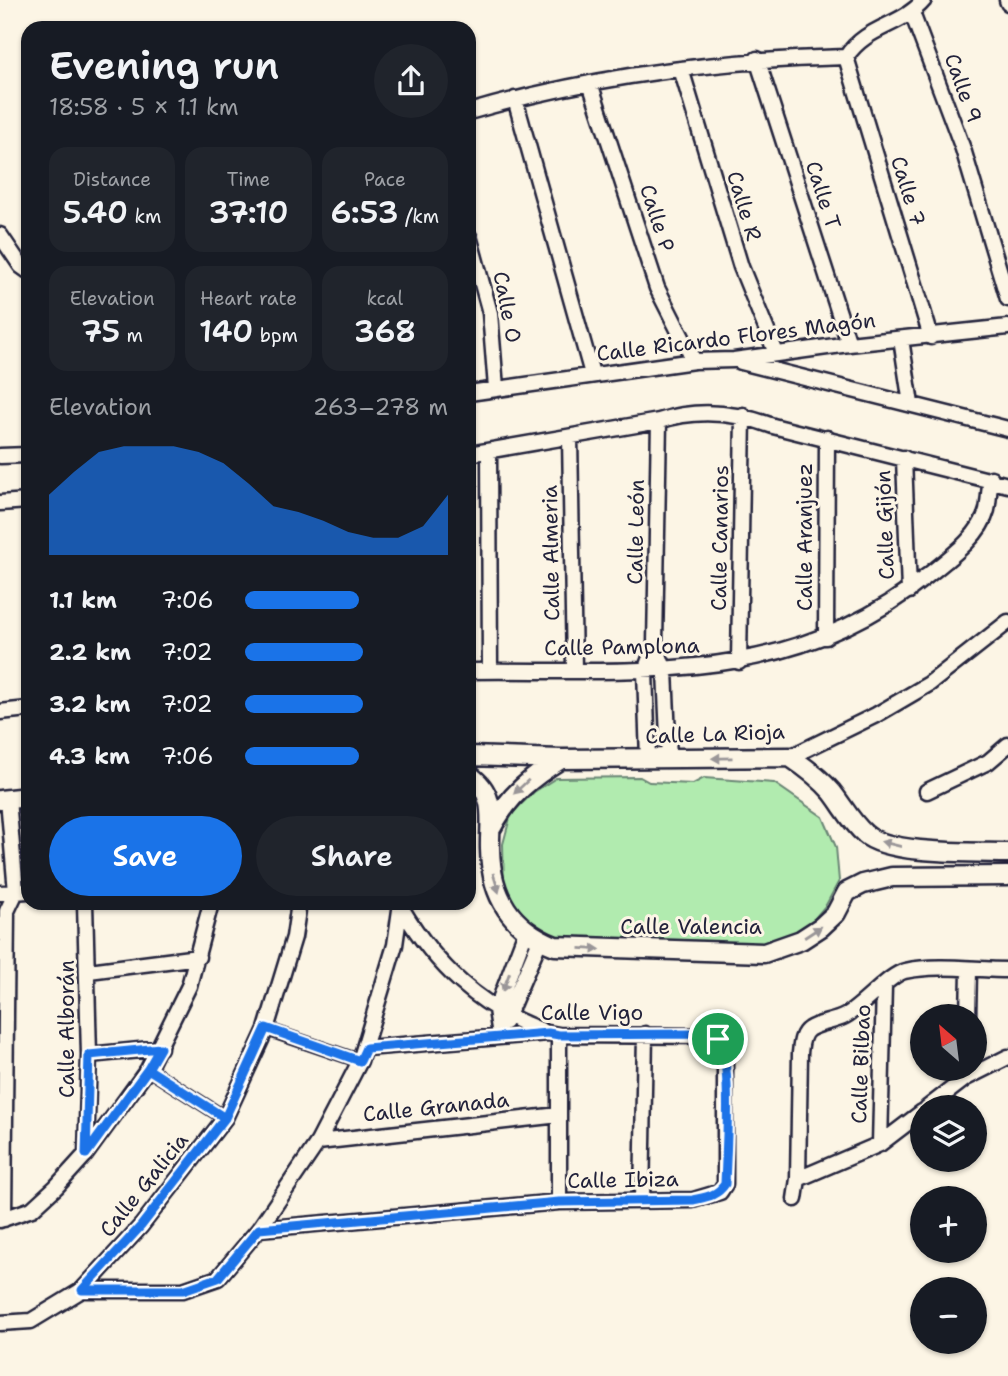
<!DOCTYPE html>
<meta charset="utf-8">
<style>
body{margin:0;font-family:"Shantell Sans",sans-serif;background:#20242c;color:#f1f3f6;height:100vh;display:flex;flex-direction:column;font-size:26px;white-space:nowrap}
*{box-sizing:border-box;margin:0}
p{font-size:23px;color:#9ea1a6}
.icon{flex:none;width:38px;height:38px;fill:none;stroke:currentColor;stroke-width:2;stroke-linecap:round;stroke-linejoin:round}
.map{position:relative;flex:1;overflow:hidden}
.drawer{position:absolute;left:21px;top:21px;width:455px;height:889px;display:flex;flex-direction:column;background:#171b24;border-radius:21px;box-shadow:0 2px 5px #0004}
.drawer>*{flex:none}
.needle{width:46px;rotate:332deg}
.buttons{position:absolute;left:910px;top:1004px;display:grid;gap:14px}
.buttons a{display:grid;place-items:center;width:77px;height:77px;border-radius:50%;background:#171b24;box-shadow:0 2px 5px #0004;font-size:35px}
.pin{position:absolute;display:grid;place-items:center;width:60px;height:60px;color:#fff;margin:-30px;border:4px solid #fff;border-radius:50%;box-shadow:0 2px 7px #0007}
.round{display:grid;place-items:center;flex:none;width:74px;height:74px;border-radius:37px;background:#20242c}
.overview{display:flex;align-items:center;justify-content:space-between;height:119px;padding:0 28px}
h1{font-size:38px;font-weight:600;line-height:52px}
.stats{display:grid;grid-template-columns:repeat(3,1fr);gap:10px;height:119px;padding:7px 28px}
.stats div{display:grid;align-content:center;border-radius:18px;background:#20242c;text-align:center}
.stats b{font-size:30px;font-weight:600}
.stats small{font-size:19px;font-weight:400}
.stats p{font-size:19px}
.chart{height:196px;padding:14px 28px}
.chart p{display:flex;justify-content:space-between}
.chart svg{width:100%;height:126px;margin-top:7px;fill:#1a73e8;opacity:.7}
.action{display:flex;gap:14px;margin-top:auto;padding:14px 28px}
.action a{flex:1;height:80px;border-radius:42px;background:#1a73e8;color:#fff;font-size:28px;font-weight:600;line-height:80px;text-align:center}
.action a+a{background:#20242c;color:#f1f3f6}
ul{padding:0 28px;list-style:none;font-size:23px}
li{display:grid;grid-template-columns:112px 84px 1fr;align-items:center;height:52px}
li i{height:18px;border-radius:9px;background:#1a73e8}
.map>svg:first-child{display:block}
.green{fill:#b1ebaf;stroke:#6a8675;stroke-width:2}
.lines{fill:none;stroke-linecap:round;stroke-linejoin:round}
.pedestrian-casing{stroke:#22223b;stroke-width:16}
.minor-casing{stroke:#22223b;stroke-width:19}
.tertiary-casing{stroke:#22223b;stroke-width:23}
.pedestrian{stroke:#fcf5e5;stroke-width:10}
.minor{stroke:#fcf5e5;stroke-width:14}
.tertiary{stroke:#fcf5e5;stroke-width:18}
.oneway{fill:#9a9698}
.route-casing{stroke:#fff;stroke-width:14}
.route{stroke:#1a73e8;stroke-width:9}
.labels{text-anchor:middle;dominant-baseline:central;stroke-width:6;stroke-linejoin:round;paint-order:stroke}
.street-label{font-size:21px;fill:#22223b;stroke:#fcf5e5}
</style>
<div class="map">
<svg width="1008" height="1376" viewBox="0 0 1008 1376">
<rect width="100%" height="100%" fill="#fcf5e5"/>
<filter id="ink" filterUnits="userSpaceOnUse"><feTurbulence type="fractalNoise" baseFrequency=".0143" numOctaves="2"/><feDisplacementMap in="SourceGraphic" scale="14" xChannelSelector="R" yChannelSelector="G"/><feConvolveMatrix kernelMatrix="1 2 1 2 8 2 1 2 1" color-interpolation-filters="sRGB"/></filter>
<g filter="url(#ink)">
<path class="green" d="M 640,777 L 649,782 L 693,784 L 704,778 L 774,783 L 823,817 L 836,847 L 839,881 L 826,905 L 804,931 L 773,944 L 553,942 L 519,922 L 504,887 L 503,844 L 511,814 L 534,792 L 556,778 Z"/>
<g class="lines">
<g class="pedestrian-casing">
<path id="pedestrian" d="M 266,1029 L 360,1061
M 148,1069 L 225,1118"/>
</g>
<g class="minor-casing">
<path id="minor" d="M 1007,0 L 1008,3
M 912,13 L 963,149 L 1008,299
M 846,57 L 931,337
M 757,59 L 849,344
M 681,69 L 741,267 L 776,353
M 590,83 L 657,288 L 694,361
M 515,99 L 592,374
M 469,112 C 592,76 718,60 846,57 C 867,25 901,27 924,0
M 0,235 L 21,266 L 28,271
M 469,236 L 490,313 L 496,388
M 901,339 L 911,404
M 741,362 L 1008,429
M 469,393 L 694,361 L 734,360 L 849,344 L 1008,327
M 570,437 L 574,669
M 489,452 L 490,670
M 469,454 L 659,421 C 698,408 735,412 773,426 L 1008,485
M 0,456 L 28,455
M 904,458 L 909,591
M 0,503 L 28,501
M 826,637 L 827,438
M 655,644 L 665,671 L 669,759
M 739,662 L 743,415
M 469,671 C 634,669 789,688 927,576 C 948,559 980,537 987,510 C 989,500 989,489 991,478
M 0,712 L 28,709
M 790,757 L 876,715 L 929,684 L 1008,622
M 648,759 L 645,671 L 655,644 L 659,421
M 927,791 L 988,762 L 1008,745
M 0,893 L 28,891
M 85,903 L 89,1055 L 86,1153
M 402,909 C 436,966 480,1008 543,1031
M 89,971 L 198,957
M 968,1017 L 969,970
M 505,1022 L 540,940
M 500,1035 L 496,1010 L 526,931
M 89,1055 L 160,1048
M 927,1108 L 966,1078 L 1008,1057
M 318,1142 L 559,1115
M 880,1144 L 884,986
M 798,1179 L 880,1144 L 922,1112
M 795,1199 L 798,1179 L 800,1053 C 801,1045 801,1034 809,1029 C 818,1023 834,1022 845,1016 C 863,1006 890,974 905,971 C 938,964 974,970 1008,970
M 642,1201 L 645,1034
M 559,1202 L 559,1035
M 4,1219 L 7,911 L 16,892 L 8,799
M 0,1220 L 32,1209 L 56,1187 L 86,1154 L 148,1069 L 189,986 L 211,903
M 259,1229 L 559,1202 L 693,1200 L 720,1192 L 725,1184 L 725,1051 L 718,1039 L 711,1036 L 559,1035 L 548,1033 L 366,1048
M 82,1290 L 141,1226 L 225,1118 L 266,1029 L 294,937 L 299,903
M 0,1323 L 31,1321 L 82,1290 L 183,1290 L 218,1278 L 259,1229 L 318,1142 L 360,1061 L 395,945 L 401,903"/>
</g>
<g class="tertiary-casing">
<path id="tertiary" d="M 469,756 L 561,759 L 790,757 C 805,767 820,778 832,792 C 843,806 851,822 865,834 C 888,855 976,852 1008,853
M 469,775 C 498,794 489,821 490,849 C 491,897 511,928 555,946 L 764,953 L 801,940 L 821,927 L 836,913 L 847,892 L 863,884 L 892,877 L 1008,876
M 0,800 L 28,797
M 492,827 C 509,795 532,777 561,759"/>
</g>
<use href="#pedestrian" class="pedestrian"/>
<use href="#minor" class="minor"/>
<use href="#tertiary" class="tertiary"/>
</g>
<defs><path id="oneway-solid" d="M-6-.8H1V-3.2L6.5 0L1 3.2V.8H-6Z" transform="scale(1.75)"/></defs>
<g class="oneway">
<use href="#oneway-solid" transform="translate(722 758) rotate(179)"/>
<use href="#oneway-solid" transform="translate(521 787) rotate(137)"/>
<use href="#oneway-solid" transform="translate(891 844) rotate(-166)"/>
<use href="#oneway-solid" transform="translate(496 883) rotate(73)"/>
<use href="#oneway-solid" transform="translate(813 932) rotate(-33)"/>
<use href="#oneway-solid" transform="translate(590 949) rotate(3)"/>
<use href="#oneway-solid" transform="translate(506 982) rotate(111)"/>
</g>
</g>
<g class="lines" filter="url(#ink)">
<g class="route-casing">
<path id="route" d="M 718,1039 L 693,1034 L 559,1035 L 548,1033 L 366,1048 L 360,1061 L 266,1028 L 225,1118 L 148,1069 L 86,1154 L 89,1055 L 160,1048 L 148,1069 L 225,1118 L 141,1226 L 82,1290 L 183,1290 L 218,1278 L 259,1229 L 559,1202 L 693,1200 C 706,1197 717,1196 725,1184 C 726,1153 733,1061 718,1039"/>
</g>
<use href="#route" class="route"/>
</g>
<g class="labels">
<g class="street-label">
<text transform="translate(963 88) rotate(70)">Calle 9</text>
<text transform="translate(908 191) rotate(73)">Calle 7</text>
<text transform="translate(823 195) rotate(72)">Calle T</text>
<text transform="translate(744 206) rotate(73)">Calle R</text>
<text transform="translate(657 218) rotate(72)">Calle P</text>
<text transform="translate(507 307) rotate(79)">Calle O</text>
<text transform="translate(736 337) rotate(-7)">Calle Ricardo Flores Magón</text>
<text transform="translate(885 525) rotate(-92)">Calle Gijón</text>
<text transform="translate(636 532) rotate(-89)">Calle León</text>
<text transform="translate(805 537) rotate(-90)">Calle Aranjuez</text>
<text transform="translate(720 538) rotate(-89)">Calle Canarios</text>
<text transform="translate(551 553) rotate(-91)">Calle Almeria</text>
<text transform="translate(622 647) rotate(-1)">Calle Pamplona</text>
<text transform="translate(715 734) rotate(-2)">Calle La Rioja</text>
<text x="691" y="927">Calle Valencia</text>
<text x="592" y="1013">Calle Vigo</text>
<text transform="translate(67 1029) rotate(-90)">Calle Alborán</text>
<text transform="translate(861 1064) rotate(-88)">Calle Bilbao</text>
<text transform="translate(436 1107) rotate(-6)">Calle Granada</text>
<text transform="translate(623 1180) rotate(-1)">Calle Ibiza</text>
<text transform="translate(144 1185) rotate(-51)">Calle Galicia</text>
</g>
</g>
</svg>
<div class="buttons">
<a><svg class="needle" viewBox="-14 -14 28 28"><path d="M0-13l5 13h-10z" fill="#e53935"/><path d="M0 13l5-13h-10z" fill="#9ea1a6"/></svg></a>
<a><svg class="icon" aria-label="layers" viewBox="0 0 24 24"><path d="M12 4l9 5-9 5-9-5zM3 14l9 5 9-5"/></svg></a>
<a>+</a>
<a>−</a>
</div>
<div class="pin" style="left:718px;top:1039px;background:#1e9e55"><svg class="icon" aria-label="arrive" viewBox="0 0 24 24"><path d="M6 21V4h12l-3 4 3 4H6"/></svg></div>
<section class="drawer">
<div class="overview"><div><h1>Evening run</h1><p>18:58 · 5 × 1.1 km</p></div><a class="round"><svg class="icon" aria-label="share" viewBox="0 0 24 24"><path d="M12 15V3M7 8l5-5 5 5M5 13v7h14v-7"/></svg></a></div>
<div class="stats">
<div><p>Distance</p><b>5.40<small> km</small></b></div>
<div><p>Time</p><b>37:10</b></div>
<div><p>Pace</p><b>6:53<small> /km</small></b></div>
</div>
<div class="stats">
<div><p>Elevation</p><b>75<small> m</small></b></div>
<div><p>Heart rate</p><b>140<small> bpm</small></b></div>
<div><p>kcal</p><b>368</b></div>
</div>
<div class="chart"><p><span>Elevation</span>263–278 m</p>
<svg viewBox="0 0 160 44" preserveAspectRatio="none"><path d="M0 44V23L10 15L20 8L30 6L40 6L50 6L60 8L70 12L80 19L90 27L100 29L110 32L120 36L130 38L140 38L150 34L160 23V44z"/></svg>
</div>
<ul>
<li><b>1.1 km</b>7:06<i style="width:56%"></i></li>
<li><b>2.2 km</b>7:02<i style="width:58%"></i></li>
<li><b>3.2 km</b>7:02<i style="width:58%"></i></li>
<li><b>4.3 km</b>7:06<i style="width:56%"></i></li>
</ul>
<div class="action"><a>Save</a><a>Share</a></div>
</section>
</div>
